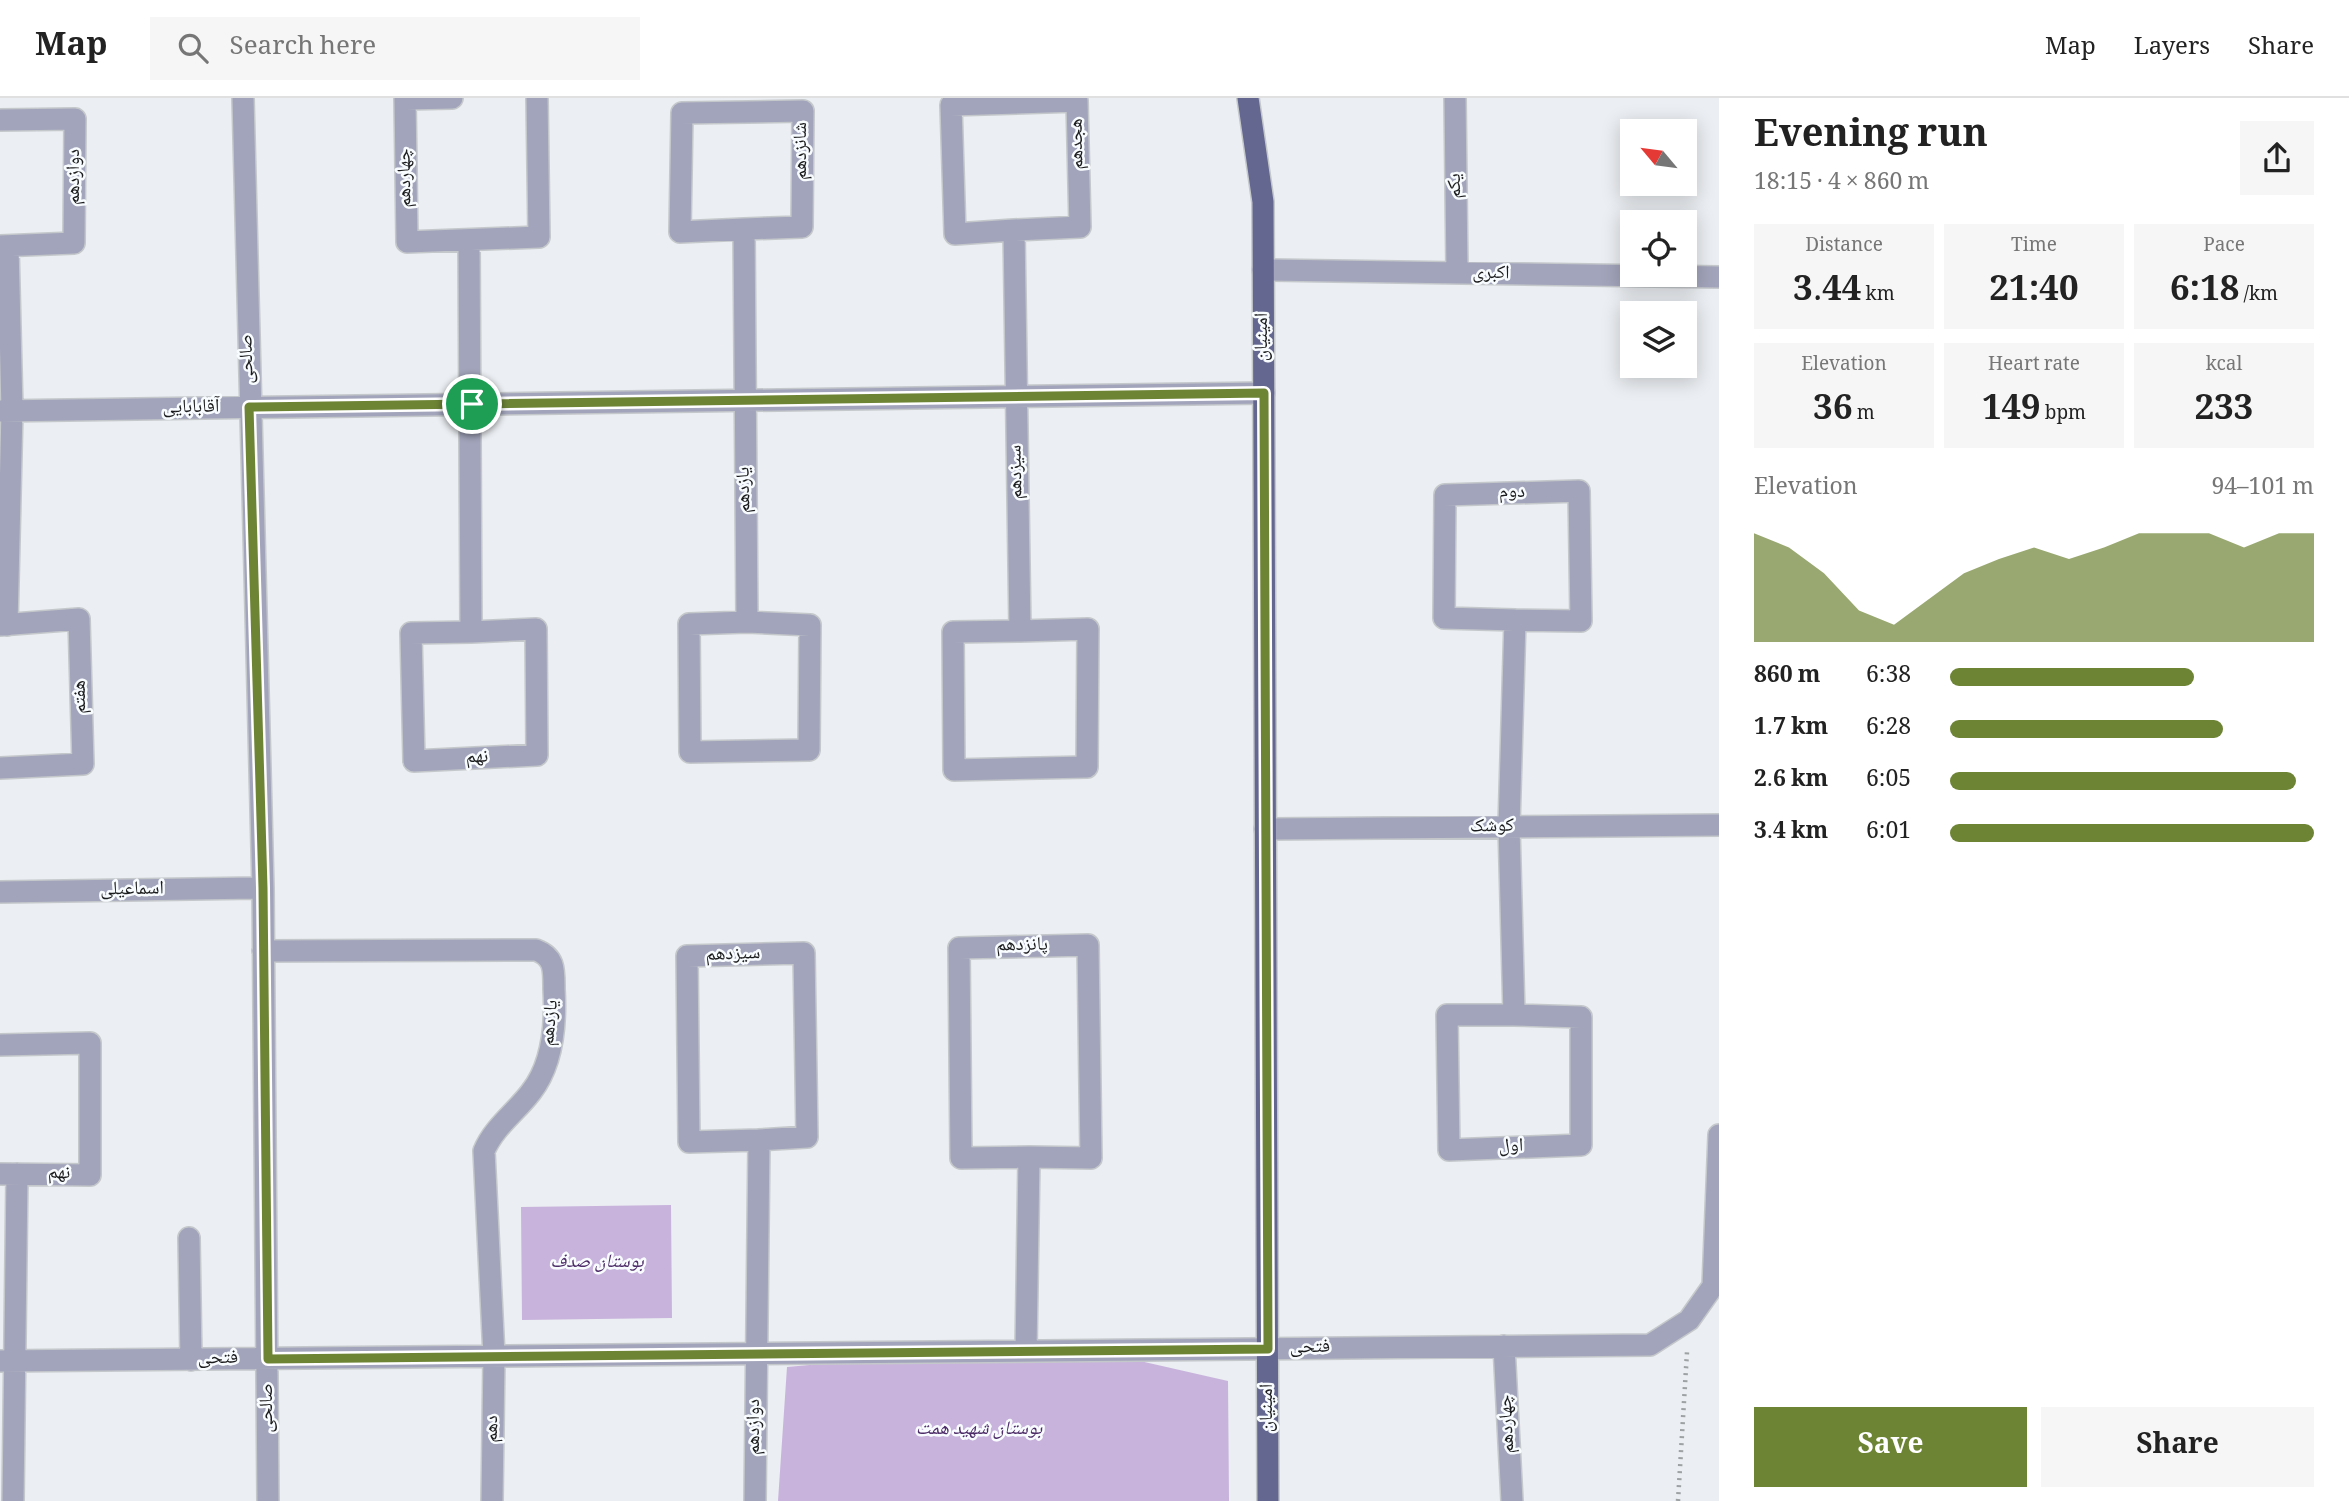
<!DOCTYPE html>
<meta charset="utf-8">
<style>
body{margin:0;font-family:Georgia,"Noto Naskh Arabic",serif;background:#f6f6f6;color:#222;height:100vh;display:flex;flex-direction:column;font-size:26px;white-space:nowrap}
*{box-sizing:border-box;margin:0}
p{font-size:23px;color:#767676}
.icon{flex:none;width:38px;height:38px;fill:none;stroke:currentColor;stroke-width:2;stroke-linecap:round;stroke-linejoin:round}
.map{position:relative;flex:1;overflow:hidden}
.side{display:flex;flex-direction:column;background:#fff;width:630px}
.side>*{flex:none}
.needle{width:46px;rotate:299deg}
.fabs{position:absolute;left:1620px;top:21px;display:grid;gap:14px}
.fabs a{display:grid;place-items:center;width:77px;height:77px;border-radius:0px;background:#fff;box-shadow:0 4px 18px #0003;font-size:35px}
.pin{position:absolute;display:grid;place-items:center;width:60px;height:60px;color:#fff;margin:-30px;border:4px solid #fff;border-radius:50%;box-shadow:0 2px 7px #0007}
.round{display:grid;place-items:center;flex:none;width:74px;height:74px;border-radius:0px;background:#f6f6f6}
.summary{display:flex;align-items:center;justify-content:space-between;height:119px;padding:0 35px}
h1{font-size:38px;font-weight:700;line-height:52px}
.metrics{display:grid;grid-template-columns:repeat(3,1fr);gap:10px;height:119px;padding:7px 35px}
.metrics div{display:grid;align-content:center;border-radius:0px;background:#f6f6f6;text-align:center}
.metrics b{font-size:35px;font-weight:700}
.metrics small{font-size:19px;font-weight:400}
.metrics p{font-size:19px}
.chart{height:196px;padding:14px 35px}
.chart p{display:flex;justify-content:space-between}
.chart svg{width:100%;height:126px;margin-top:7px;fill:#6e8435;opacity:.7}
.button{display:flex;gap:14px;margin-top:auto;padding:14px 35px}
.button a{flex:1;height:80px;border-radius:0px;background:#6e8435;color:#fff;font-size:28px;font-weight:700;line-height:80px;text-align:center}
.button a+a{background:#f6f6f6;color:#222}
ul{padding:0 35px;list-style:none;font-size:23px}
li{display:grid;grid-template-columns:112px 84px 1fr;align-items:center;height:52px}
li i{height:18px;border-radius:9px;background:#6e8435}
header{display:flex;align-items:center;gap:42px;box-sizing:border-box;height:98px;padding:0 35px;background:#fff;border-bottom:2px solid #e0e0e0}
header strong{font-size:33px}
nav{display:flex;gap:38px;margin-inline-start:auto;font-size:24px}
.search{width:490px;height:63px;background:#f6f6f6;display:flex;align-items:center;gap:18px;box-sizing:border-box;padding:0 24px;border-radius:0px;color:#767676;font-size:26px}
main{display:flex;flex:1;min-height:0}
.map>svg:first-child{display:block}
.green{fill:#c8b3dc}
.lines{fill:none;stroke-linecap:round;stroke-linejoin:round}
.minor-casing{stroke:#c5c8cb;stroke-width:24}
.major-casing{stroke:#c5c8cb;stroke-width:24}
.path{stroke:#9ea1a3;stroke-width:4.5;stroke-dasharray:2 5;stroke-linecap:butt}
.minor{stroke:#a2a4bb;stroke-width:21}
.major{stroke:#64678f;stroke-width:21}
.route-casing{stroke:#fff;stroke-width:14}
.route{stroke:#6e8435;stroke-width:9}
.labels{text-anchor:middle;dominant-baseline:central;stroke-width:5;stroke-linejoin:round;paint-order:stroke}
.street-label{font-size:19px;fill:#1a1b1c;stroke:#f9fcff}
.park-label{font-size:19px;font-style:italic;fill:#4d2c68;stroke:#f9fcff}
</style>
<header>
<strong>Map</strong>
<div class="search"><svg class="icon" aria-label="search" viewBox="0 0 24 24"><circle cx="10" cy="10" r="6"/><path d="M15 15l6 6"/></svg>Search here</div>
<nav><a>Map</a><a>Layers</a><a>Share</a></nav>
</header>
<main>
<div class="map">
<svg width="1719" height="1403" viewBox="0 0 1719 1403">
<rect width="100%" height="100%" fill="#ebeef2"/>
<path class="green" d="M 671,1107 L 672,1220 L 522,1222 L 521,1109 Z
M 887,1260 L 1140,1263 L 1228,1283 L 1229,1403 L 778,1403 L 787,1269 Z"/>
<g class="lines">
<g class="minor-casing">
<path id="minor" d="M 243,0 L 263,790 L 268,1403
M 452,0 L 405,1 L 407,144 L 539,139 L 537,0
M 1455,0 L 1457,175
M 0,22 L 75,21 L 74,145 L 0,148
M 744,131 L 802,129 L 803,13 L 682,15 L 680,134 L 744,131 L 747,524 L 689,526 L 690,654 L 809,652 L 810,527 L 747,524
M 1014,132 L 1080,129 L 1077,3 L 951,7 L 955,136 L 1014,132 L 1020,533 L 953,534 L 954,672 L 1087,669 L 1088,531 L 1020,533
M 469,142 L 471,534 L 411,535 L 414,663 L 537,657 L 536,531 L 471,534
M 1263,172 L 1719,179
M 0,313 L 1264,295
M 0,527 L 79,521 L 83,666 L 0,670
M 7,527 L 12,312 L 8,148
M 1265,731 L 1719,727
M 0,794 L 263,790
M 263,853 L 536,852 C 555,859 554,872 554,891 C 556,925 553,966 531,994 C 516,1014 494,1029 484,1053 L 494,1258 L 492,1403
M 1514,917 L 1581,919 L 1581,1047 L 1449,1052 L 1447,917 L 1514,917 L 1509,728 L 1515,522 L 1444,520 L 1445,397 L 1579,393 L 1581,523 L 1515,522
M 0,947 L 90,945 L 90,1077 L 0,1076
M 189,1140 L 191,1262
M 1713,1188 L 1719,1037
M 1504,1248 L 1512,1403
M 1026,1253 L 1029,1059 L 961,1060 L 959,850 L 1088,847 L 1091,1060 L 1029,1059
M 0,1263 L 1650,1247 L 1689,1222 L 1713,1188
M 13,1403 L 17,1076
M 755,1403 L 759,1042 L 689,1044 L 687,858 L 804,855 L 807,1039 L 759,1042"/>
</g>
<g class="major-casing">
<path id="major" d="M 1248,0 L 1263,104 L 1268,1403"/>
</g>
<path class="path" d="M 1678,1403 L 1687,1254"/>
<use href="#minor" class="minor"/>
<use href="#major" class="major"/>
</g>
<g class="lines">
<g class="route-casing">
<path id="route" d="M 1264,295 L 1268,1251 L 268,1261 L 263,790 L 249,309 Z"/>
</g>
<use href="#route" class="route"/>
</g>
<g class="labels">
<g class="street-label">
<text transform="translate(1078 46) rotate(-91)">هجدهم</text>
<text transform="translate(802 53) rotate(-90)">شانزدهم</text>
<text transform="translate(75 79) rotate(-90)">دوازدهم</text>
<text transform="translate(406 80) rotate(-91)">چهاردهم</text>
<text transform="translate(1456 88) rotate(-91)">یکم</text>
<text transform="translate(1491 176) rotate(1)">اکبری</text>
<text transform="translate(1263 239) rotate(-90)">امینیان</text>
<text transform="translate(248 261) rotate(-91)">صالحی</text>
<text transform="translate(191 310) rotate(-1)">آقابابایی</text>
<text transform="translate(1017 374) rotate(-91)">سیزدهم</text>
<text transform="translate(745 392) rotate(-91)">یازدهم</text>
<text transform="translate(1512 395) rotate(-1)">دوم</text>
<text transform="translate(81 599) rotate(-91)">هفتم</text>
<text transform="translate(477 660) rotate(-3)">نهم</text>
<text transform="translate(1492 729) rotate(-1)">کوشک</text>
<text transform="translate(132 792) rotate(-1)">اسماعیلی</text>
<text transform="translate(1022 848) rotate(-1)">پانزدهم</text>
<text transform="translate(733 857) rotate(-2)">سیزدهم</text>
<text transform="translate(551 925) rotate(-85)">یازدهم</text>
<text transform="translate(1511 1049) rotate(-2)">اول</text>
<text transform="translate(59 1076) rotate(1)">نهم</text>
<text transform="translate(1310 1250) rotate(-1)">فتحی</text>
<text transform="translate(218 1261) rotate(-1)">فتحی</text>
<text transform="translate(268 1310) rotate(-90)">صالحی</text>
<text transform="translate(1268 1310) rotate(-90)">امینیان</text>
<text transform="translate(1508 1326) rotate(-93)">چهاردهم</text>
<text transform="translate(755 1329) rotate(-90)">دوازدهم</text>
<text transform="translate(493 1331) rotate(-89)">دهم</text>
</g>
<g class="park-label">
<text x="597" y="1165">بوستان صدف</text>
<text x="979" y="1332">بوستان شهید همت</text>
</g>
</g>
</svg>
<div class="fabs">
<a><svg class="needle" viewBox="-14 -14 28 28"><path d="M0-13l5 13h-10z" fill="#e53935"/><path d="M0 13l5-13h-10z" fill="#767676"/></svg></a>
<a><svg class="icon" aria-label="locate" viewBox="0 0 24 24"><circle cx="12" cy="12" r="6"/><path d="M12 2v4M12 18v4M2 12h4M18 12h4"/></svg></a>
<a><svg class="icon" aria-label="layers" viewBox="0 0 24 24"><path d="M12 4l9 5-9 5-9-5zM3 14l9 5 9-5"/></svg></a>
</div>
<div class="pin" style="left:472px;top:306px;background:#1e9e55"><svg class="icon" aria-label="arrive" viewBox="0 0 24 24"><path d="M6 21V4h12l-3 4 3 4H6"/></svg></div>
</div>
<section class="side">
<div class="summary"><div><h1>Evening run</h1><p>18:15 · 4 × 860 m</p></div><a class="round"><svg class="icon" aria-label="share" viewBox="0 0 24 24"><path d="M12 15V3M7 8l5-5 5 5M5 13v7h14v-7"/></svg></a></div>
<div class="metrics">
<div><p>Distance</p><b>3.44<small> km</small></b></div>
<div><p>Time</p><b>21:40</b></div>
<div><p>Pace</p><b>6:18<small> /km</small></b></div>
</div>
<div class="metrics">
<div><p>Elevation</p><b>36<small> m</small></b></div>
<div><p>Heart rate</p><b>149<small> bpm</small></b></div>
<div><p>kcal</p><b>233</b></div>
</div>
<div class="chart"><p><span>Elevation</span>94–101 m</p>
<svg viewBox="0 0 160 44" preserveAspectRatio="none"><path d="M0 44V6L10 11L20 20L30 33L40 38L50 29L60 20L70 15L80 11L90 15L100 11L110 6L120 6L130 6L140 11L150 6L160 6V44z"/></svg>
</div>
<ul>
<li><b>860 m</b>6:38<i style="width:67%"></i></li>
<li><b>1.7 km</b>6:28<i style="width:75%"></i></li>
<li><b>2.6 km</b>6:05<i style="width:95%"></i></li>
<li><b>3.4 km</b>6:01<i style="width:100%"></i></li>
</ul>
<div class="button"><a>Save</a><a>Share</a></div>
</section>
</main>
